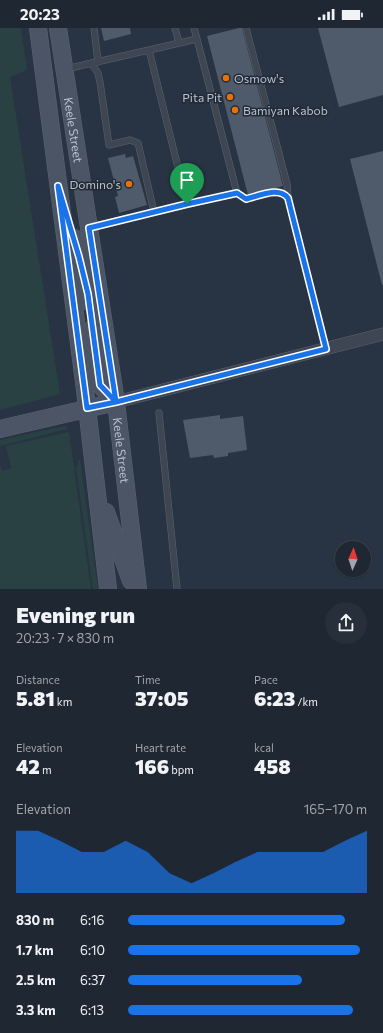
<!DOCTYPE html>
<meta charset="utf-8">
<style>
body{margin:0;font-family:Commissioner,sans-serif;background:#262f3a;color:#f1f3f6;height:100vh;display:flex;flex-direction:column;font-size:15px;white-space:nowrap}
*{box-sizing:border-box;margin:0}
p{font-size:13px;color:#a1a5ac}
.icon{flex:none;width:22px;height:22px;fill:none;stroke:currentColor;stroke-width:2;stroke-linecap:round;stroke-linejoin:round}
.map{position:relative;height:561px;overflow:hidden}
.details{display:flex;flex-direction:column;background:#1e2732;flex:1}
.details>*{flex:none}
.needle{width:26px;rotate:3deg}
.fabs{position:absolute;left:335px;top:513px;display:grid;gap:8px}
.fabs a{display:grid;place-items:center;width:36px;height:36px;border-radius:50%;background:#1e2732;box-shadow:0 1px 3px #0004,0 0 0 1px #3c444d;font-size:20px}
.pin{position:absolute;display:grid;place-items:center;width:34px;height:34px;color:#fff;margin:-41px -17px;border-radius:50% 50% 50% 0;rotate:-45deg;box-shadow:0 0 4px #0007}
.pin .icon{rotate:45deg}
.round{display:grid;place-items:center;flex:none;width:42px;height:42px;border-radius:21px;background:#262f3a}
.headline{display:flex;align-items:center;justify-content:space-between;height:68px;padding:0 16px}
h1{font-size:22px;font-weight:800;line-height:30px}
.figures{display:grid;grid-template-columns:repeat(3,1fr);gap:6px;height:68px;padding:4px 16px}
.figures div{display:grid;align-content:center}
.figures b{font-size:20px;font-weight:800}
.figures small{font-size:11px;font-weight:400}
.figures p{font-size:11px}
.chart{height:112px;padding:8px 16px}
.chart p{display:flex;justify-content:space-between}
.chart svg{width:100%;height:72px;margin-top:4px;fill:#1a73e8;opacity:.7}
ul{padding:0 16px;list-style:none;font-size:13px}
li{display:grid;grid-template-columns:64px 48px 1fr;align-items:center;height:30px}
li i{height:10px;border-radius:5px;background:#1a73e8}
.status{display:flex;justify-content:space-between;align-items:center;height:28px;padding:0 20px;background:#1e2732;direction:ltr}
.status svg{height:11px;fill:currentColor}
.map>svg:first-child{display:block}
.green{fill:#2a4143}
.building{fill:#4f5b6b}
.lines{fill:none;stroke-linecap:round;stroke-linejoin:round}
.lane-casing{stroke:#5b6470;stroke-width:7}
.street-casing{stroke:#5b6470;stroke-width:13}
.secondary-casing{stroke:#5b6470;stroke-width:18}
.lane{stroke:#3d4652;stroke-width:6}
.street{stroke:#3d4652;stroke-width:12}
.secondary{stroke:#4b5565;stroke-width:17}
.route-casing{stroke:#fff;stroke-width:8}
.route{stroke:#1a73e8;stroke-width:5}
.food-dot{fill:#e8710a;stroke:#212b38;stroke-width:1.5}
.labels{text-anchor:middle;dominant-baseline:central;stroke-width:3;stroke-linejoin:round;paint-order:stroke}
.poi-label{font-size:12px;fill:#bac1cc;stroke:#212b38;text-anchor:start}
.street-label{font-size:12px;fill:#bac1cc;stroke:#212b38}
</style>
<div class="status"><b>20:23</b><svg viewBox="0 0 49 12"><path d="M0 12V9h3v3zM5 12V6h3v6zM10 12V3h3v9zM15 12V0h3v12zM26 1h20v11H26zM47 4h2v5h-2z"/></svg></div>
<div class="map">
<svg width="383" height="561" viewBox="0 0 383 561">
<rect width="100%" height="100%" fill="#283443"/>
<path class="green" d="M 0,0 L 21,0 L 27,42 L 10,49 L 60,366 L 0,382 Z
M 64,398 L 67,399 L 67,401 L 0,418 L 0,412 Z
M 69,404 L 91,561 L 0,561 L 0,437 L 2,443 L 11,440 L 6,418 Z
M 78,432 L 80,432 L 98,561 L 93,561 L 76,439 L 78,439 Z"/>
<path class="building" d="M 101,0 L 130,0 L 131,6 L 104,13 Z
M 239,0 L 242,0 L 283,158 L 248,167 L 207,8 Z
M 318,0 L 383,0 L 383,67 L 339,79 Z
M 383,123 L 383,257 L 382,257 L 350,131 Z
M 125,126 L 126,130 L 133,128 L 147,177 L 119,185 L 115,169 L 118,168 L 108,130 Z
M 220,387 L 220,391 L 243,388 L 247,422 L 228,425 L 228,428 L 214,430 L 213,427 L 190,430 L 183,392 Z"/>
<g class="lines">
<g class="lane-casing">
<path id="lane" d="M 94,0 L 98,34
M 175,0 L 179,15
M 246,0 L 287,156 L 288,169
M 197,11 L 237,165
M 149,22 L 187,176
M 91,35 L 98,45 L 100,54 L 109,117 L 130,112 L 138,115 L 154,184
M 66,41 L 197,11 L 194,0
M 90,199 L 237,165 L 246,171 L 277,164 L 285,166 L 288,170 L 326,321
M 159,385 L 177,561"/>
</g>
<g class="street-casing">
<path id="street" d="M 116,374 L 383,306"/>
</g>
<g class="secondary-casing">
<g id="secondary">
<path d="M 38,0 L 85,362 L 108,561"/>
<path id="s1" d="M 58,0 L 116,374 L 138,561"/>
<path d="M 74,210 L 89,274"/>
<path d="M 93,300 L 100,357 L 116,374"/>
<path d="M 0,401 L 116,374"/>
<path d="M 106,484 L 131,553"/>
</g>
</g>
<use href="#lane" class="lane"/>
<use href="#street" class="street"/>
<use href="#secondary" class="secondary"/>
</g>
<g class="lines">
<g class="route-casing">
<path id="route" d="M 187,176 L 89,200 L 116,374 L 87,380 L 58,158 L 79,229 L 88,266 L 100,357 L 116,374 L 326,321 L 288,170 C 279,158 259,168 246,171 L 237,165 L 187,176"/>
</g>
<use href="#route" class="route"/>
</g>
<g class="food-dot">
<circle cx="226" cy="50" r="4"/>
<circle cx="230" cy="69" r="4"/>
<circle cx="235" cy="82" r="4"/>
<circle cx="129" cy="156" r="4"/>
</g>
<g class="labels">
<g class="poi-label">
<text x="234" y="50">Osmow's</text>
<text x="222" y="69" text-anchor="end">Pita Pit</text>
<text x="243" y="82">Bamiyan Kabob</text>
<text x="121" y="156" text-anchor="end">Domino's</text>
</g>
<g class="street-label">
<text stroke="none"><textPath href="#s1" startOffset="103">Keele Street</textPath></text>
<text stroke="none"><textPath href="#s1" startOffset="427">Keele Street</textPath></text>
</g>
</g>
</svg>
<div class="fabs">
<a><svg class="needle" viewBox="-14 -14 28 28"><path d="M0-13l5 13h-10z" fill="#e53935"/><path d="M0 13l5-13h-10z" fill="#a1a5ac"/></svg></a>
</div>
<div class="pin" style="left:187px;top:176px;background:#1e9e55"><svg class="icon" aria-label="arrive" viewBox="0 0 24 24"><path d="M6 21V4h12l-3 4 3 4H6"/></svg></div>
</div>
<section class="details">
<div class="headline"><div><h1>Evening run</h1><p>20:23 · 7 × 830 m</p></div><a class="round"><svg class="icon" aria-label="share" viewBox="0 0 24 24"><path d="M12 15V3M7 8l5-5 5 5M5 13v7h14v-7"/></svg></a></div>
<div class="figures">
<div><p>Distance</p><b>5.81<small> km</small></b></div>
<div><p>Time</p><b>37:05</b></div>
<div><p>Pace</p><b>6:23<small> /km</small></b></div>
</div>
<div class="figures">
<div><p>Elevation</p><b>42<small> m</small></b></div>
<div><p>Heart rate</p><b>166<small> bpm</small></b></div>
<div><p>kcal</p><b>458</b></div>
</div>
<div class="chart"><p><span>Elevation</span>165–170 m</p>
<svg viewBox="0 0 160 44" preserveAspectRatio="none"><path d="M0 44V6L10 6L20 12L30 19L40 19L50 12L60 19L70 32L80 38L90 32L100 25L110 19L120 19L130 19L140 19L150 12L160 6V44z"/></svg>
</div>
<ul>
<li><b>830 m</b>6:16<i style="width:91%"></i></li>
<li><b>1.7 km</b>6:10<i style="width:97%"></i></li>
<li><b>2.5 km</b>6:37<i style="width:73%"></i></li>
<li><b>3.3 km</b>6:13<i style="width:94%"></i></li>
</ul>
</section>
